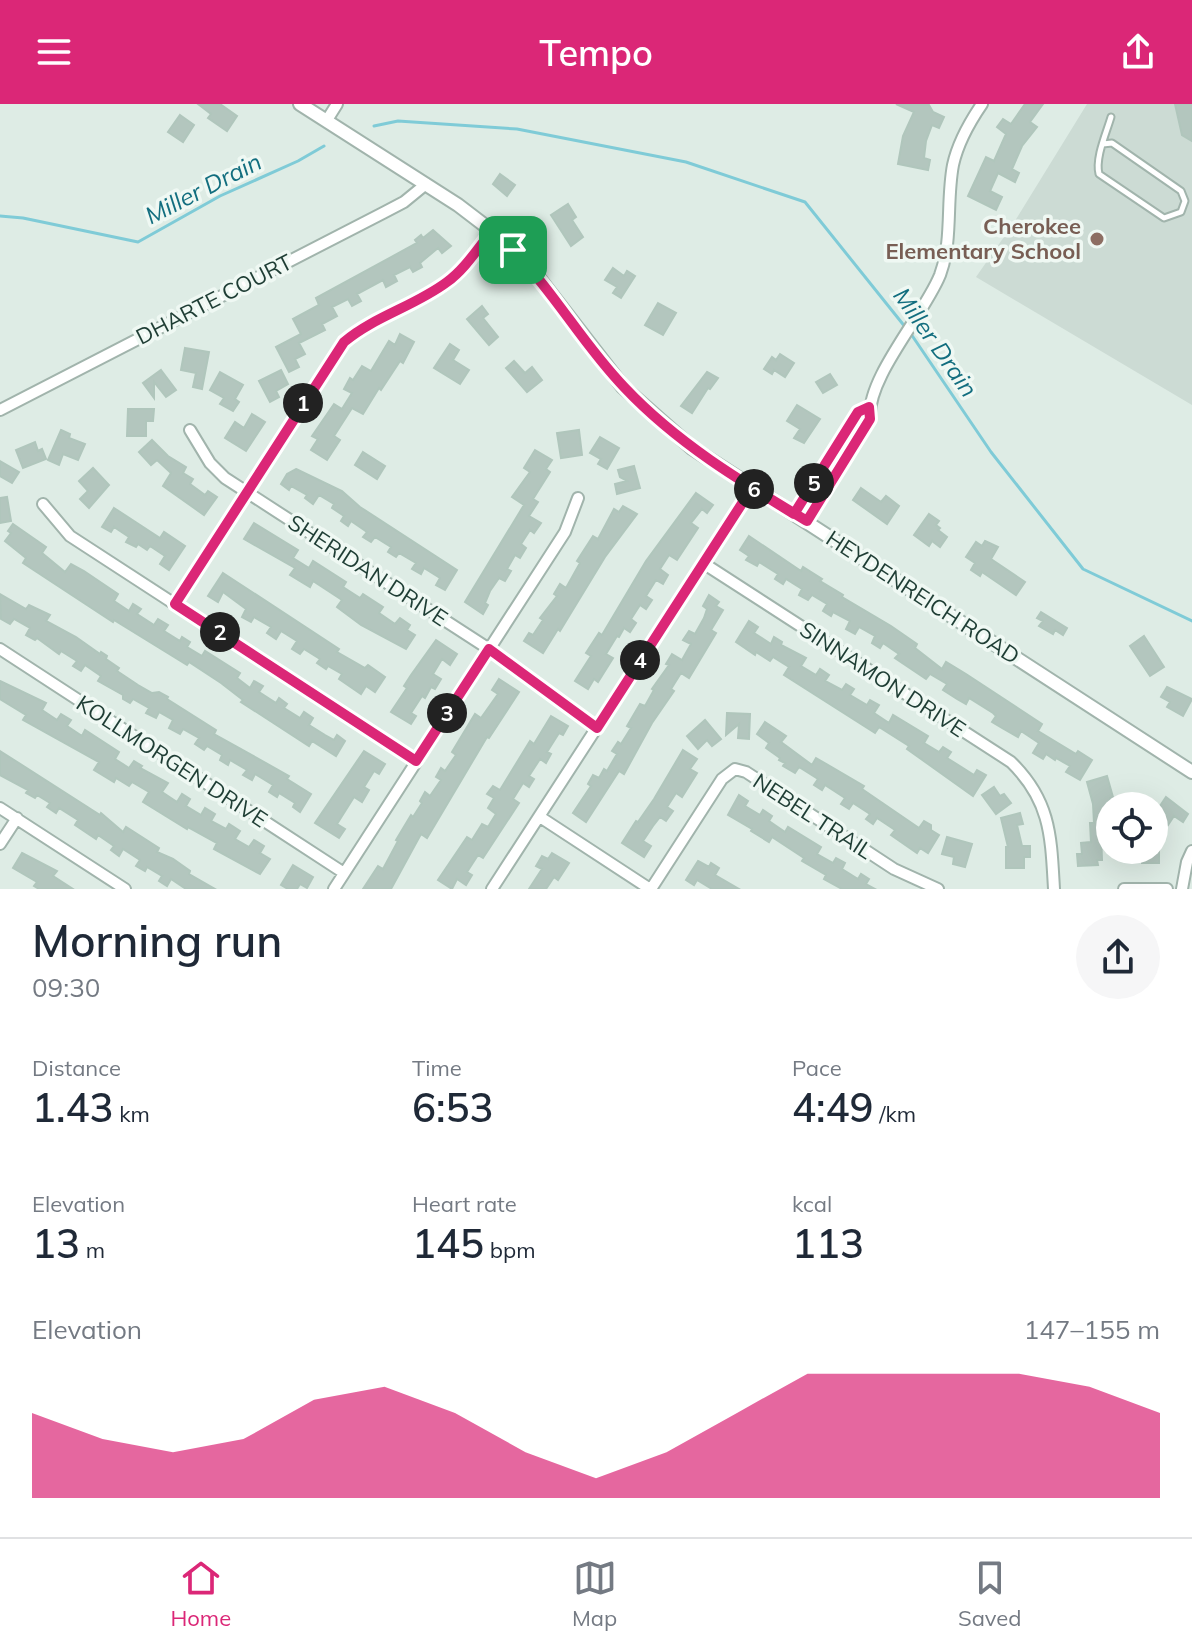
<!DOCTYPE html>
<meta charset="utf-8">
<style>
body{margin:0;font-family:Mulish,sans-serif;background:#f6f6f7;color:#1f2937;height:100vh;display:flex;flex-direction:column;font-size:30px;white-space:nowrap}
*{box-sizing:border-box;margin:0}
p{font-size:26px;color:#747a83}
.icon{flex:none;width:44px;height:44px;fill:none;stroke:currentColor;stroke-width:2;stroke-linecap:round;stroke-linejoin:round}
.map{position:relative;height:785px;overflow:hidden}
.sheet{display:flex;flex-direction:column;background:#fff;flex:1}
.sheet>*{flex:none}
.fabs{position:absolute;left:1096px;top:688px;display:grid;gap:16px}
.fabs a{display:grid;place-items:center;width:72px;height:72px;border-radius:50%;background:#fff;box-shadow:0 8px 32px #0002;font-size:40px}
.pin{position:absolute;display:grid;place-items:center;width:68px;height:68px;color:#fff;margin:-34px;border-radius:16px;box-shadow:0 4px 12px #0006}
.km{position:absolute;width:40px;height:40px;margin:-20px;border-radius:50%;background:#222;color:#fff;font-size:22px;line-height:40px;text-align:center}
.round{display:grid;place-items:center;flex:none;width:84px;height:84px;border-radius:42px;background:#f6f6f7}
.head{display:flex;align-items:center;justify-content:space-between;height:136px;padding:0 32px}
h1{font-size:44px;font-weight:600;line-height:60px}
.stats{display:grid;grid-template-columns:repeat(3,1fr);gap:12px;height:136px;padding:8px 32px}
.stats div{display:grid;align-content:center}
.stats b{font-size:40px;font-weight:600}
.stats small{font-size:22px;font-weight:400}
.stats p{font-size:22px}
.chart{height:224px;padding:16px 32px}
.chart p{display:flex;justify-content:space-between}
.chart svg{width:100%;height:144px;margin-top:8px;fill:#db2777;opacity:.7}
header{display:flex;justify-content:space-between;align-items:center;height:104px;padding:0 32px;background:#db2777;color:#fff;font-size:36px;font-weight:600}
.tabs{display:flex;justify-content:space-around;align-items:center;height:112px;border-top:2px solid #e0e1e3;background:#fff;font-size:22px;color:#747a83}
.tabs a{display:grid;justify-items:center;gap:4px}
.tabs .on{color:#db2777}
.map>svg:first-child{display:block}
.built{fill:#ccdbd4}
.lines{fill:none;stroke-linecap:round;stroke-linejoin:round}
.stream{stroke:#7fcbd7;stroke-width:3}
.building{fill:#b3c6be;stroke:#b0c6bc;stroke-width:2}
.service-casing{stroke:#a1b4ac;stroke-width:9}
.minor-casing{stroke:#a1b4ac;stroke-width:14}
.tertiary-casing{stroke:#a1b4ac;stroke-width:16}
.service{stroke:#fff;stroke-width:5}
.minor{stroke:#fff;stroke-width:10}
.tertiary{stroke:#fff;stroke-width:12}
.route-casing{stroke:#fff;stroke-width:16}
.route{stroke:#db2777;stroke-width:10}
.education-dot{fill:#8d6e63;stroke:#eff8f3;stroke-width:3}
.labels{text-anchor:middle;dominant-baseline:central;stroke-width:7;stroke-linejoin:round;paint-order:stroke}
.education-label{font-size:22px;font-weight:bold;fill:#785e54;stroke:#eff8f3;text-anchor:end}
.street-label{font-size:22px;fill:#1e3d34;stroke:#eff8f3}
.water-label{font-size:24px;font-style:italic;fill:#126e7f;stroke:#eff8f3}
</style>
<header><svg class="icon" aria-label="menu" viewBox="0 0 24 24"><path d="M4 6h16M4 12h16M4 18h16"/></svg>Tempo<svg class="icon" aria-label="share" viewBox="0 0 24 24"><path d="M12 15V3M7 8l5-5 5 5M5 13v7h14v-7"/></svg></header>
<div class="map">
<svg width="1192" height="785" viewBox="0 0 1192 785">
<rect width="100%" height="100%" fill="#deece5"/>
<path class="built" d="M 1087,0 L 1192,0 L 1192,301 L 976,173 L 1013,120 Z"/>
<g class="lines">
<path class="stream" d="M 374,22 L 398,17 L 517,25 L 686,58 L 805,98 L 906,224
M 0,112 L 23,114 L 138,138 L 220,92 L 298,57 L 324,42
M 911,230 L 991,348 L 1083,465 L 1192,517"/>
</g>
<path class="building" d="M 198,0 L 220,0 L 237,12 L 227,27 L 208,14 L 211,10 Z
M 896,0 L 929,1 L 933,8 L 944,13 L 939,24 L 932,21 L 926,37 L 924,54 L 930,56 L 928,66 L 898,60 L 903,32 L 914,8 Z
M 1025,0 L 1043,0 L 1030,18 L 1037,23 L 1022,42 L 1012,65 L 1019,69 L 1015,78 L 998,69 L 990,87 L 1002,93 L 996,106 L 968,92 L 986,53 L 994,57 L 1006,30 L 997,23 L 1003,15 L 1011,20 Z
M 1175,0 L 1192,0 L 1192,37 L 1182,31 Z
M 180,11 L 194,21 L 183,38 L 168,28 Z
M 500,70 L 515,81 L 507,92 L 493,80 Z
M 568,100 L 576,113 L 572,116 L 583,133 L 571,142 L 551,111 Z
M 433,126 L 451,142 L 442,149 L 438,144 L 420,159 L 422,163 L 413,168 L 410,163 L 394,171 L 397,177 L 386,183 L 383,176 L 357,190 L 361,197 L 352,202 L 348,195 L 332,203 L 337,212 L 322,220 L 325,226 L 299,239 L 305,250 L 295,255 L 299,263 L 289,268 L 276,243 L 301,230 L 293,215 L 319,201 L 316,194 L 417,139 L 415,136 L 421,131 L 423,134 Z
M 613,164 L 624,172 L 627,167 L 635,172 L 621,194 L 613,189 L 617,183 L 605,176 Z
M 658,199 L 676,209 L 663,231 L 645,221 Z
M 482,202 L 488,210 L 483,214 L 498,233 L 489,241 L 467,215 Z
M 400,230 L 414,238 L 403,259 L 400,257 L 381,286 L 379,284 L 363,310 L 352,304 L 334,332 L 340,336 L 327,356 L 311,346 L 318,335 L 312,332 L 334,300 L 342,305 L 352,289 L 344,285 L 350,274 L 353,276 L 362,262 L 371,267 L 389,237 L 395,241 Z
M 450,240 L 459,246 L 453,256 L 469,266 L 460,280 L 434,264 Z
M 185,244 L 209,248 L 202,285 L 193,283 L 196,269 L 181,266 Z
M 780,250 L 794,259 L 785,273 L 774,266 L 772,270 L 764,265 L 772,253 L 776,256 Z
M 514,257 L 525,269 L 532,263 L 542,276 L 527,288 L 506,264 Z
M 161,266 L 176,286 L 166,293 L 154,278 L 154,294 L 143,279 Z
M 281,266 L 288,280 L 276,287 L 279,293 L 270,298 L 259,277 Z
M 220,268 L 243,281 L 235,295 L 239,298 L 233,307 L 220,300 L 224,294 L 210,286 Z
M 707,268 L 718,274 L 710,285 L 708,284 L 692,309 L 681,302 Z
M 830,270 L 837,281 L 823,289 L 816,278 Z
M 797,301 L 820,315 L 804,339 L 794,334 L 800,325 L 787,317 Z
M 128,305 L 154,305 L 153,317 L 146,317 L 146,332 L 127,332 Z
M 252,310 L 265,318 L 246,347 L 225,334 L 235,318 L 244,324 Z
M 61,326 L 70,330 L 69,334 L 85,340 L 78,356 L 63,350 L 59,361 L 48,356 Z
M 579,326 L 582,351 L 561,354 L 557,329 Z
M 600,333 L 619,344 L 607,365 L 598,360 L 601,355 L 590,349 Z
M 152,336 L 168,352 L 186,363 L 183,369 L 193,375 L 190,380 L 205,391 L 208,387 L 217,393 L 204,411 L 163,382 L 171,369 L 157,356 L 151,361 L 139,348 Z
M 35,338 L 38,347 L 42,345 L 46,355 L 23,364 L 16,346 Z
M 535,346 L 552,356 L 546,365 L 550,368 L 533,395 L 538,398 L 529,412 L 541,419 L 534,429 L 530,426 L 521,440 L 526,444 L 520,454 L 515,451 L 507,465 L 511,467 L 505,477 L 499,474 L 490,487 L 485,499 L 488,501 L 483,510 L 465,498 L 524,401 L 512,393 L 530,368 L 524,364 Z
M 363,348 L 385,362 L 377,375 L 355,361 Z
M 0,357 L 19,368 L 12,379 L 0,372 Z
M 634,362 L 640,384 L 617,390 L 615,380 L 627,377 L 620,373 L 618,366 Z
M 93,364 L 109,381 L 89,404 L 80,395 L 88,387 L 79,377 Z
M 296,365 L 342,387 L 360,403 L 457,466 L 445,486 L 436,481 L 440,474 L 424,464 L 421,470 L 412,465 L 416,459 L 399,449 L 396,453 L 388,448 L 391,443 L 375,433 L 371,438 L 363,433 L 367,428 L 351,417 L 348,422 L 341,417 L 344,412 L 332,404 L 334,400 L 319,391 L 313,400 L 305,394 L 307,391 L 291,382 L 289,386 L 281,380 L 287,370 Z
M 861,384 L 881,398 L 886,392 L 899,402 L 887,420 L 853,396 Z
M 696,389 L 713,401 L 707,409 L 702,405 L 691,419 L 698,424 L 677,456 L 669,451 L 660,465 L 668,471 L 663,480 L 656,476 L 646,492 L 652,496 L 646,505 L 640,501 L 631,515 L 636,519 L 630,528 L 624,524 L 619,533 L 617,532 L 606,550 L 613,554 L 598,578 L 594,575 L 588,585 L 575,577 L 591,552 L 586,549 L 599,529 L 602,531 L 646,457 Z
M 7,393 L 11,417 L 0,419 L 0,394 Z
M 623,402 L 637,410 L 605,453 L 560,527 L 558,525 L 543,549 L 524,537 L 529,529 L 533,531 L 543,516 L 540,514 L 557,492 L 554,490 L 560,480 L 566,484 L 580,459 L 577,457 L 593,432 L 598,435 L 614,405 L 619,408 Z
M 114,404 L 160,434 L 164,428 L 185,442 L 169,466 L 160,460 L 165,452 L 150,442 L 147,446 L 138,440 L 136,443 L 126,438 L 129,433 L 114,423 L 111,428 L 102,423 Z
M 929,410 L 939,417 L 936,421 L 940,424 L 938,426 L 947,433 L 940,443 L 932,437 L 929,442 L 914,431 Z
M 254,419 L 298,446 L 293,454 L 309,464 L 313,457 L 346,478 L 343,483 L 360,494 L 363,490 L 383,503 L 379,509 L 395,520 L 400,514 L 410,521 L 407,526 L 415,531 L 406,545 L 361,521 L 337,503 L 342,496 L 313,477 L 310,483 L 290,471 L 295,464 L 244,435 Z
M 13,420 L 46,443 L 42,449 L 65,468 L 71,460 L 84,467 L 118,490 L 114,497 L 129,507 L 133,500 L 141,505 L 137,510 L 154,521 L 158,515 L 168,521 L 164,527 L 180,537 L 182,533 L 190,538 L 187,543 L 202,552 L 205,547 L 240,569 L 237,574 L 250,584 L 254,577 L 263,582 L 259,588 L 276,599 L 279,594 L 287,600 L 284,604 L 300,614 L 304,608 L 313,614 L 309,621 L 325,631 L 334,636 L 337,631 L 345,637 L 336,652 L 312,637 L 309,642 L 241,598 L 243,596 L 221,579 L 189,558 L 187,561 L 114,516 L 113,518 L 23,459 L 26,454 L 5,437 L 11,429 L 8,427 Z
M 749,432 L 801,467 L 803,463 L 822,475 L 820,477 L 843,491 L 842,493 L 891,522 L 917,540 L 915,544 L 942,565 L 946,558 L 966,570 L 1042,620 L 1038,627 L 1076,650 L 1078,647 L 1092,656 L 1080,676 L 1066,668 L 1070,662 L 1056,654 L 1055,656 L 1046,650 L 1043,655 L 1033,649 L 1039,639 L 1021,627 L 1018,633 L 1002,624 L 992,618 L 996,612 L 993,609 L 969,594 L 966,600 L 957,595 L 943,586 L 947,580 L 930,570 L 926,575 L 895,554 L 899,550 L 883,539 L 880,544 L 872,539 L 875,532 L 859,523 L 855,530 L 846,525 L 850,517 L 833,508 L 831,512 L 823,507 L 827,500 L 812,491 L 808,496 L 799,491 L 802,485 L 786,475 L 783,480 L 775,475 L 778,470 L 759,458 L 757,462 L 746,456 L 749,452 L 740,446 Z
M 985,437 L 998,443 L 991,455 L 1025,478 L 1016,491 L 982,468 L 980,472 L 971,466 L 975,459 L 966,453 L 976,438 L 982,442 Z
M 223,469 L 339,545 L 337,548 L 365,564 L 368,561 L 385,573 L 375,588 L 366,582 L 361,590 L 339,575 L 342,570 L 328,562 L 326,565 L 317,559 L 320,555 L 304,545 L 300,550 L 292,545 L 297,537 L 281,527 L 276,535 L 267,529 L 271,523 L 254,513 L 251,518 L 242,513 L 246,505 L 223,488 L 218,498 L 208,492 Z
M 0,490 L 26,505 L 29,501 L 50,511 L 46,517 L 76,533 L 100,550 L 101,548 L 107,552 L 106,555 L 119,564 L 117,567 L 138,581 L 152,589 L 159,588 L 168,593 L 167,595 L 216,626 L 214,630 L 289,672 L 287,675 L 311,690 L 300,708 L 293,703 L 295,699 L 279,689 L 277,693 L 269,688 L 273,681 L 255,670 L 252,676 L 243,671 L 247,666 L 230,656 L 228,661 L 220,656 L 222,651 L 207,642 L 204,646 L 195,640 L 199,634 L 183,625 L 180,630 L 169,624 L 173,616 L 159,608 L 156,614 L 146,609 L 149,604 L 133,595 L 130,599 L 123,595 L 123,591 L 98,577 L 101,572 L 85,561 L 81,567 L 73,562 L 77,557 L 61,547 L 59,550 L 37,534 L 35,536 L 26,531 L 30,524 L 14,515 L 10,520 L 1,515 Z
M 709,491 L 719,498 L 716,502 L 723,506 L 711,526 L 716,529 L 689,574 L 681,569 L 671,585 L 674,587 L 652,619 L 624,670 L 619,667 L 586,718 L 573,709 L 591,682 L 588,680 L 593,671 L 599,674 L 604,665 L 607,667 L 617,650 L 612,647 L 618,638 L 621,640 L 631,624 L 627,622 L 640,600 L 645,602 L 654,586 L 652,585 L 669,561 L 666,560 L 672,550 L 682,556 L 691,540 L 683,536 L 689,527 L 695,530 L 704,514 L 707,505 L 703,502 Z
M 1041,508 L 1067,524 L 1063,531 L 1055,526 L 1053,530 L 1039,522 L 1043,517 L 1037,514 Z
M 749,517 L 758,523 L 754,529 L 771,540 L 774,533 L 782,538 L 781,541 L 806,554 L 801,562 L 816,571 L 820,565 L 829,571 L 825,577 L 842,586 L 846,580 L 854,585 L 850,591 L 867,601 L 870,596 L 879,601 L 874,609 L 889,619 L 893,611 L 928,632 L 924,639 L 939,648 L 943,643 L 951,648 L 947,654 L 974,671 L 977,666 L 986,671 L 973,692 L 907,645 L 909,642 L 879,623 L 875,629 L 784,571 L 789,563 L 773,553 L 770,557 L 756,548 L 755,551 L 736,538 Z
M 1144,532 L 1164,563 L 1150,572 L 1130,542 Z
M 436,536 L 457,550 L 450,561 L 442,555 L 433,570 L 441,575 L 435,585 L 431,583 L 425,594 L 422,592 L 411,609 L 416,612 L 411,620 L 391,608 L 407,584 L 404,582 L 411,571 Z
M 499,575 L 519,588 L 489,634 L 487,633 L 427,734 L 421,730 L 391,785 L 363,785 L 378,762 L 383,765 L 398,737 L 396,736 L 411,711 L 413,713 L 422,699 L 420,697 L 425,688 L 430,692 L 441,676 L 436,673 L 441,664 L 445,667 L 456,651 L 452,648 L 475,610 L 481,614 L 498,590 L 492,586 Z
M 0,577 L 46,599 L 42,606 L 57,616 L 61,610 L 71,616 L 67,622 L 82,632 L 85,626 L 119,648 L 115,655 L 129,664 L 134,657 L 142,662 L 140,664 L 168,679 L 162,688 L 177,698 L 182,690 L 190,695 L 186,702 L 201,711 L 205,704 L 215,710 L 211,717 L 226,725 L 229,720 L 240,727 L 235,735 L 249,743 L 254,736 L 264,742 L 260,749 L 270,755 L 260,770 L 214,745 L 217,739 L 188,723 L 187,725 L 143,698 L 149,688 L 132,678 L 129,682 L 116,674 L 114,678 L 94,666 L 99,658 L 23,616 L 26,611 L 0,595 Z
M 1167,583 L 1192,595 L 1183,612 L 1167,603 L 1170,598 L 1161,593 Z
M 727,609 L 750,610 L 749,635 L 738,634 L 739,620 L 726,631 Z
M 551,612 L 568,622 L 563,631 L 559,629 L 547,648 L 551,650 L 546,659 L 540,655 L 529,672 L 534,675 L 529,683 L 523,679 L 513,695 L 519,699 L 483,754 L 478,751 L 467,768 L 472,771 L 466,781 L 457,775 L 452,785 L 438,776 L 467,733 L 472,736 L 482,720 L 488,723 L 496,710 L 488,704 L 494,694 L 487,690 L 493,682 L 500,686 L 530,637 L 534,640 Z
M 705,616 L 721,635 L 712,642 L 707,636 L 698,645 L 687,632 Z
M 765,618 L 786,632 L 781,638 L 812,661 L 816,654 L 864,682 L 862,685 L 919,724 L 924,717 L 931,721 L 931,726 L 939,731 L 928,749 L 920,744 L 917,749 L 891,731 L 895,726 L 877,714 L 873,720 L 866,715 L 870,710 L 853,699 L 849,705 L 841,700 L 845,694 L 825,681 L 822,686 L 814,681 L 818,675 L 799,663 L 795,669 L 783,662 L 785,659 L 779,656 L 780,654 L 766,644 L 769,639 L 757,630 Z
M 683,646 L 697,655 L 690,665 L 697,669 L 682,693 L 676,689 L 667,703 L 673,707 L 666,717 L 660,713 L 653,722 L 643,737 L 651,742 L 644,753 L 622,739 L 636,717 L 638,718 L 654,695 Z
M 0,647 L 100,711 L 101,709 L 123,728 L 126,723 L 159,744 L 157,748 L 173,755 L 190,767 L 189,770 L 215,785 L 186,785 L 171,775 L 167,782 L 159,777 L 162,772 L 147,763 L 145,767 L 136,762 L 140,756 L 123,745 L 119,752 L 111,746 L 114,742 L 98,731 L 96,735 L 75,721 L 78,716 L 59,704 L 56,709 L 47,703 L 50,699 L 37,691 L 35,694 L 26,689 L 28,686 L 0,671 Z
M 364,647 L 385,660 L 379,670 L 374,667 L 364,683 L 369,686 L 362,698 L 354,693 L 337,720 L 345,725 L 339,734 L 315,719 Z
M 1107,672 L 1113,693 L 1110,694 L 1110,728 L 1101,729 L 1102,756 L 1097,756 L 1098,761 L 1078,762 L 1077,750 L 1082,750 L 1081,739 L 1091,738 L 1090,719 L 1094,719 L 1093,700 L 1087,678 Z
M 994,683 L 1000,692 L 1004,690 L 1011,699 L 996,710 L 982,691 Z
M 739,691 L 748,697 L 745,702 L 760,711 L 763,706 L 772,712 L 769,717 L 785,728 L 788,723 L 821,743 L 817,750 L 833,759 L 836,754 L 845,759 L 842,765 L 858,775 L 861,770 L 869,775 L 866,780 L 875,785 L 842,785 L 824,775 L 826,771 L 802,757 L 804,754 L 772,733 L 769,738 L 751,727 L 752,725 L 728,711 Z
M 1166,693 L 1188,710 L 1183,718 L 1174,712 L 1168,721 L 1154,711 Z
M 1020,709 L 1023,720 L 1017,721 L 1022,742 L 1030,742 L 1030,753 L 1024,753 L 1024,764 L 1006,764 L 1006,743 L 1008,743 L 1001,714 Z
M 947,733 L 972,740 L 965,763 L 953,760 L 954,753 L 942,750 Z
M 1141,746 L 1159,746 L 1159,759 L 1142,759 Z
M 22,749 L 57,767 L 53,772 L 73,785 L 39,785 L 34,782 L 37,778 L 13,764 Z
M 552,749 L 569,759 L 558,776 L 554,773 L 546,785 L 529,785 L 542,765 L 536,762 L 542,752 L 548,755 Z
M 698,757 L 709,763 L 711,759 L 719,764 L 715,771 L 739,785 L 712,785 L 697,776 L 694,781 L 686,776 Z
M 293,761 L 313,773 L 307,784 L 300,780 L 297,785 L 288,785 L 281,781 Z"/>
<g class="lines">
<g class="service-casing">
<path id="service" d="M 1103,40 L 1112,39 L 1181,87 L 1185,97 L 1181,108 L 1164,114 L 1099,70 C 1095,54 1106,30 1111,13"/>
</g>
<g class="minor-casing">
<path id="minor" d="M 327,16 L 337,0
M 0,306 L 383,109 L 404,98 L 426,80
M 190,326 L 210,359 L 225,374 L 489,545 L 597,624
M 43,400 L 70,432 L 416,657
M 794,410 L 858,308 L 869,303
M 807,417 L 870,315 C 866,274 924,211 940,171 C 953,136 946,98 953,61 C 958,38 969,19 982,0
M 703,459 L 1011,658 C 1051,697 1051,733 1054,785
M 175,500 L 344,238 C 375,212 415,202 447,179 C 465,165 478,144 492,127
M 0,545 L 344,769
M 0,704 L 125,785
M 540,713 L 650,785
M 0,740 L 17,714
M 334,785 L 565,428 L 578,394
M 492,785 L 752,384
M 651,785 L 722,675 L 735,665 L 746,668 L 894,765 L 938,785
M 1124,785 L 1167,785
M 1182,785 L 1187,758 L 1192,747"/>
</g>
<g class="tertiary-casing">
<path id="tertiary" d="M 300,0 L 458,101 L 492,127 L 534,168 L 623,283 L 692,344 L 1192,668"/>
</g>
<use href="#service" class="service"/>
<use href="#minor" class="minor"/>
<use href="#tertiary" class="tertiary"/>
</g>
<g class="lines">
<g class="route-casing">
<path id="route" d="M 513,146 L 492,127 C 478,144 465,165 447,178 C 415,202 375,212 344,238 L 175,500 L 416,657 L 489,545 L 597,624 L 752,384 L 794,410 L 858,308 L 869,303 L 870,315 L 807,417 C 742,378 678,340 625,284 C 584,242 555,189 513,146"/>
</g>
<use href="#route" class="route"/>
</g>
<circle class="education-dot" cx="1097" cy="135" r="8"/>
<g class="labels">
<g class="education-label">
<text x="1081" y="122">Cherokee<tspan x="1081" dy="25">Elementary School</tspan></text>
</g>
<g class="street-label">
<text transform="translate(214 195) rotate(-27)">DHARTE COURT</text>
<text transform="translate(368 466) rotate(33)">SHERIDAN DRIVE</text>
<text transform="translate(923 493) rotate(33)">HEYDENREICH ROAD</text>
<text transform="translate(883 575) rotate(33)">SINNAMON DRIVE</text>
<text transform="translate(172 657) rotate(33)">KOLLMORGEN DRIVE</text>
<text transform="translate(813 712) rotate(33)">NEBEL TRAIL</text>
</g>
<g class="water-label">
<text transform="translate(203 84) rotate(-27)">Miller Drain</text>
<text transform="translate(936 238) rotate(55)">Miller Drain</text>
</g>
</g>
</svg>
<div class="fabs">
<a><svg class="icon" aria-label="locate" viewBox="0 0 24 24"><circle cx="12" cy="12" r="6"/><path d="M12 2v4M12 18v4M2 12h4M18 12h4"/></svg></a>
</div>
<div class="pin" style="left:513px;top:146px;background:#1e9e55"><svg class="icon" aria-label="arrive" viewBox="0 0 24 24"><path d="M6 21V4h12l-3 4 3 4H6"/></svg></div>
<b class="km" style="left:303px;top:299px">1</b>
<b class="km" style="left:220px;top:528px">2</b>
<b class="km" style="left:447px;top:609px">3</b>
<b class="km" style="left:640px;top:556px">4</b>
<b class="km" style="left:814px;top:379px">5</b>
<b class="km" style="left:754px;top:385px">6</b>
</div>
<section class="sheet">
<div class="head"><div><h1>Morning run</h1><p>09:30</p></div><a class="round"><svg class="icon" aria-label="share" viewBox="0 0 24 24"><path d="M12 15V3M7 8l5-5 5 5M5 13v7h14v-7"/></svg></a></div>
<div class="stats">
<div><p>Distance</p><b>1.43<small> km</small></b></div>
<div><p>Time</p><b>6:53</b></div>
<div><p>Pace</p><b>4:49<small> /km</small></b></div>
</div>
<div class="stats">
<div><p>Elevation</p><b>13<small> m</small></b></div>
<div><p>Heart rate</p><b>145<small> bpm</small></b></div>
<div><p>kcal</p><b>113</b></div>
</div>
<div class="chart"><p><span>Elevation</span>147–155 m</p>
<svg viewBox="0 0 160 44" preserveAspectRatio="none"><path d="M0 44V18L10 26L20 30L30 26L40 14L50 10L60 18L70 30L80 38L90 30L100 18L110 6L120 6L130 6L140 6L150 10L160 18V44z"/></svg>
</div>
</section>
<nav class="tabs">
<a class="on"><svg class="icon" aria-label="home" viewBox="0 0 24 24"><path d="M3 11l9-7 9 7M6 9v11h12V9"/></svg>Home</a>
<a><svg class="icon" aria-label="map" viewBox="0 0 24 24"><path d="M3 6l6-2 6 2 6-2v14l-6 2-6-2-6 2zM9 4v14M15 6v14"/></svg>Map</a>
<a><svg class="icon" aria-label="saved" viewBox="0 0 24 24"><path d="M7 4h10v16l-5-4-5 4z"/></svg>Saved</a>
</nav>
